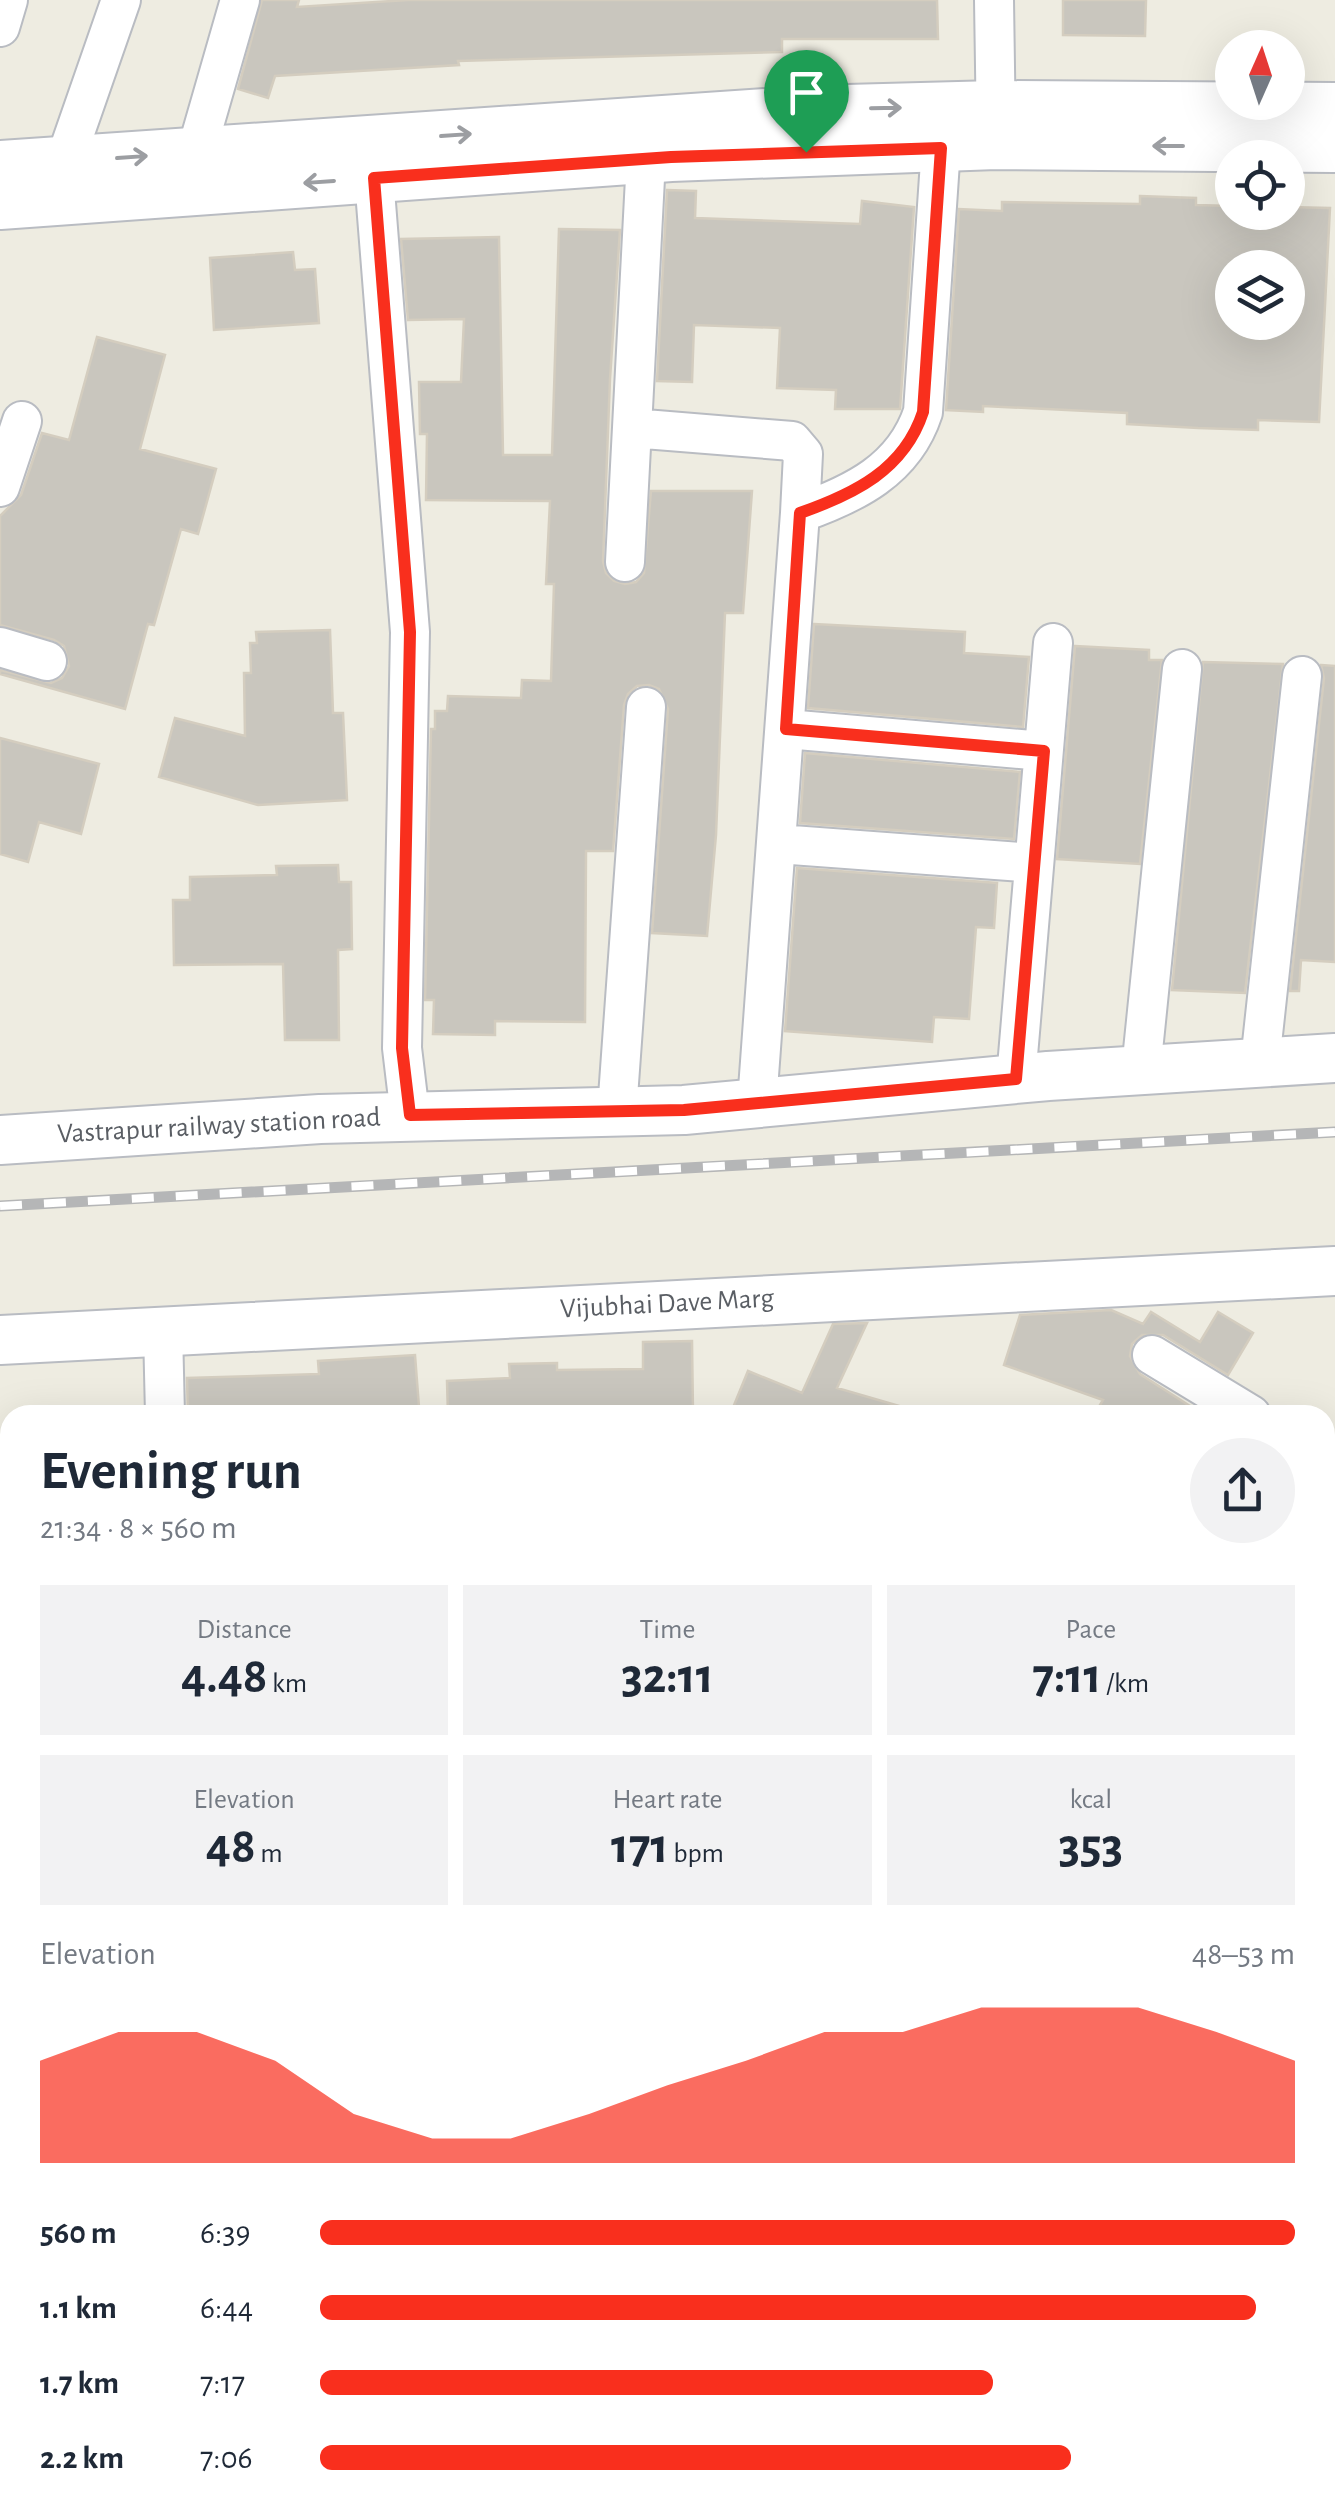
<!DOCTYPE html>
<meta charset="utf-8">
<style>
body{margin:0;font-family:"Alegreya Sans",sans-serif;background:#f2f2f3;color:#1f2937;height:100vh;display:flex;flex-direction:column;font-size:38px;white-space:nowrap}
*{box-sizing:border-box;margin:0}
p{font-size:32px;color:#747a83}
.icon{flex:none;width:55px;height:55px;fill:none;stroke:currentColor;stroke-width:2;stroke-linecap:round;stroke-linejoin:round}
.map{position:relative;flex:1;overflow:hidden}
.side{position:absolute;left:0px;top:1405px;width:1335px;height:1112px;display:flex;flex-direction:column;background:#fff;border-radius:30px 30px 0 0;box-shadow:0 10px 40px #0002}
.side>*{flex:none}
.needle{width:65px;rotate:3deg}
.controls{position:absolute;left:1215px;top:30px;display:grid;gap:20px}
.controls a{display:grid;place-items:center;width:90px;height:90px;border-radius:50%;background:#fff;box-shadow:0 10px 40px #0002;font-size:50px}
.pin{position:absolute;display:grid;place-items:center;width:85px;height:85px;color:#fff;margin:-102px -42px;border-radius:50% 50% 50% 0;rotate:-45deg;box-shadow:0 0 10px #0007}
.pin .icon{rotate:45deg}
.round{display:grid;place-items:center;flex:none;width:105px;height:105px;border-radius:52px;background:#f2f2f3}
.summary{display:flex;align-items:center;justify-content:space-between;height:170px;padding:0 40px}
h1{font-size:55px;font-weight:700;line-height:75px}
.stats{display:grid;grid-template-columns:repeat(3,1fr);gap:15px;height:170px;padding:10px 40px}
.stats div{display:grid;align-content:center;border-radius:0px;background:#f2f2f3;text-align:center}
.stats b{font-size:50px;font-weight:700}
.stats small{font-size:28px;font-weight:400}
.stats p{font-size:28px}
.chart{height:280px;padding:20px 40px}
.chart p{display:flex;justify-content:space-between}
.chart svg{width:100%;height:180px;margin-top:10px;fill:#f92f1d;opacity:.7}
ul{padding:0 40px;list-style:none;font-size:32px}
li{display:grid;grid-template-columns:160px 120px 1fr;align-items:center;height:75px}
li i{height:25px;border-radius:12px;background:#f92f1d}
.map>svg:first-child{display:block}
.building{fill:#c9c6be;stroke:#d4cdbf;stroke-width:2.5;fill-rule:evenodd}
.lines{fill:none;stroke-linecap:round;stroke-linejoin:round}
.minor-casing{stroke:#b9bcc2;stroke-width:42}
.tertiary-casing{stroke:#b9bcc2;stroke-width:52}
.minor{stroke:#fff;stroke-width:38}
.tertiary{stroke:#fff;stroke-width:48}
.rail-casing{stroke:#b5b6b7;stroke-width:11}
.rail{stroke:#fff;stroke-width:8;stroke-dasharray:22;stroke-linecap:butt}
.oneway{stroke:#9c9ea2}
.route-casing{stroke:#fff;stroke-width:20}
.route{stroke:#f92f1d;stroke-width:12}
.labels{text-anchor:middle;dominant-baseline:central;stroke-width:8;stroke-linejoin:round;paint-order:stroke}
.street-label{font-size:28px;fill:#5a5e64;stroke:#fff}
</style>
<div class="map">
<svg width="1335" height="2516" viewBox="0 0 1335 2516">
<rect width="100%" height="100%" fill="#eeece1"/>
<path class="building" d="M 262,0 L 299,0 L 297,7 L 408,0 L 937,0 L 938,39 L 782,39 L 782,52 L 458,61 L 459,65 L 275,76 L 268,98 L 238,89 Z
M 1063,0 L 1146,0 L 1145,36 L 1063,35 Z
M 667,190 L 696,191 L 695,218 L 860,224 L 862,201 L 914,207 L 900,409 L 835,409 L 836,390 L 777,388 L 780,328 L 694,325 L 692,382 L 657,381 Z
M 1140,196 L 1196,198 L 1196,205 L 1232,206 L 1232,212 L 1288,212 L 1288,207 L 1330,208 L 1319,422 L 1258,420 L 1258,430 L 1198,428 L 1127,424 L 1127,413 L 983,406 L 983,412 L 946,410 L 959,209 L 1002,211 L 1002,202 L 1140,204 ZM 1232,268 L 1288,268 L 1288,322 L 1232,322 Z
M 559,229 L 620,230 L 610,379 L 603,561 L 606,573 L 614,581 L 625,584 L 636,582 L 644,573 L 651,491 L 752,491 L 743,613 L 725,613 L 716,835 L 707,936 L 652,933 L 668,709 L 659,689 L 649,685 L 637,686 L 628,694 L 624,705 L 613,851 L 586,851 L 585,1022 L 495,1021 L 495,1035 L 433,1034 L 434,1000 L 425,1000 L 431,729 L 435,729 L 435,711 L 447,711 L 448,696 L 521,698 L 522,680 L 551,681 L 554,584 L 546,584 L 550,501 L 426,500 L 427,434 L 420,434 L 419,382 L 461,382 L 464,319 L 408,320 L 401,239 L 499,237 L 503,455 L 552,455 Z
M 293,252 L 295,270 L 315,269 L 319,323 L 214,330 L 210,258 Z
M 97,337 L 165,355 L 140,449 L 216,469 L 198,534 L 181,529 L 154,625 L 148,624 L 125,709 L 0,674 L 0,670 L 51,683 L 62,678 L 69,666 L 64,646 L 54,640 L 0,625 L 0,516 L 21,495 L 42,433 L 69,440 Z
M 814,624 L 965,632 L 964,653 L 1029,657 L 1023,727 L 808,708 Z
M 330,630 L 333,713 L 343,713 L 347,800 L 258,805 L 159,777 L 175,718 L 245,736 L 244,673 L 251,673 L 250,643 L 257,643 L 256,632 Z
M 1075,646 L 1149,650 L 1149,660 L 1162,660 L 1140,864 L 1057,859 Z
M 1203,662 L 1283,664 L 1245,993 L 1172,990 Z
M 1321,665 L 1335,666 L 1335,962 L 1301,960 L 1299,991 L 1290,991 L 1324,678 Z
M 0,738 L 99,764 L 81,834 L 39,822 L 28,862 L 0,854 Z
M 805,753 L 1020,772 L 1014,839 L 800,823 Z
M 338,865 L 339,882 L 351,882 L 352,949 L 338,950 L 339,1040 L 285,1040 L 283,964 L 174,965 L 173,900 L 190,900 L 190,877 L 277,875 L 276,866 Z
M 797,868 L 997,883 L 994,928 L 976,927 L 969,1019 L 934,1017 L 932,1042 L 785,1031 Z
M 1111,1310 L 1143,1324 L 1151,1312 L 1200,1342 L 1218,1312 L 1253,1333 L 1228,1375 L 1163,1335 L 1142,1335 L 1132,1344 L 1130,1356 L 1140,1374 L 1204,1415 L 1094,1415 L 1103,1400 L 1004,1365 L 1020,1315 Z
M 867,1323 L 837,1388 L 899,1406 L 898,1415 L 730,1415 L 748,1371 L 802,1393 L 833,1324 Z
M 692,1341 L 693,1413 L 448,1415 L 447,1381 L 510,1378 L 509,1364 L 557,1363 L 557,1370 L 643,1369 L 643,1342 Z
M 415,1355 L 419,1407 L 295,1415 L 188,1415 L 187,1378 L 319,1374 L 318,1361 Z"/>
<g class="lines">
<g class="minor-casing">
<path id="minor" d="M 994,0 L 996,133
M 0,27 L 8,0
M 196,153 L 240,0
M 65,161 L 121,0
M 374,178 L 410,632 L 402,1048 L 410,1115
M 632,428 L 792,441 L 803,454 L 800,513
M 0,487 L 22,421
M 625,562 L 646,159
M 0,647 L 47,661
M 786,729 L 1043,751
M 778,844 L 1034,863
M 1260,1062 L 1302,676
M 1141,1070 L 1182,669
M 1016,1079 L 1053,643
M 757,1103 L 800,513 C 854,494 904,470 923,412 L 941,147
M 617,1111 L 646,707
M 163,1330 L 165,1415
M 1152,1355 L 1251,1415
M 1325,1459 L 1335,1466
M 0,1574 L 10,1574
M 1325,1574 L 1335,1580
M 1325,1677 L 1335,1666
M 0,1785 L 10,1784
M 0,1986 L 10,1986
M 0,2263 L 10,2263
M 0,2455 L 10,2455
M 392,2516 L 393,2508
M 538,2516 L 538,2508
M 758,2516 L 758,2508
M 1239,2516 L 1239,2508"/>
</g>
<g class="tertiary-casing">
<path id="tertiary" d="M 0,165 L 809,110 L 996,105 L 1335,107
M 0,205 L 671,157 L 996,145 L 1335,148
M 0,1140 L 320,1119 L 684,1110 L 1048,1076 L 1335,1058
M 0,1340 L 1335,1271"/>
</g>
<use href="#minor" class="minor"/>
<use href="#tertiary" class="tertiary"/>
<g class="rail-casing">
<path id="rail" d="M 0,1206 L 1335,1132"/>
</g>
<use href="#rail" class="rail"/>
</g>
<defs><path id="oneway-shaft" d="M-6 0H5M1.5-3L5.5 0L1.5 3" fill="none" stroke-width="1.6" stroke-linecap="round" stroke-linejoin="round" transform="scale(2.5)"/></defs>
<g class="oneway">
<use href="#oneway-shaft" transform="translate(886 108) rotate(-1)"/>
<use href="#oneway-shaft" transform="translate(456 135) rotate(-4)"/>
<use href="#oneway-shaft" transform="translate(1168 146) rotate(-180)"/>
<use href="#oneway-shaft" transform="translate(132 157) rotate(-4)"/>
<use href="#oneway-shaft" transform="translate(319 182) rotate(176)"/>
</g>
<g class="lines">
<g class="route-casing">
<path id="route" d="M 941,148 L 923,412 C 904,470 854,494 800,513 L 786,729 L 1044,751 L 1016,1079 L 684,1110 L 410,1115 L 402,1048 L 410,632 L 374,178 L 671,157 Z"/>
</g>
<use href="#route" class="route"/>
</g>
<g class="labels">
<g class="street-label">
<text transform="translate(219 1126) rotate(-3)">Vastrapur railway station road</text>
<text transform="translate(667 1304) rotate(-3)">Vijubhai Dave Marg</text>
</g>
</g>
</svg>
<div class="controls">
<a><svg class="needle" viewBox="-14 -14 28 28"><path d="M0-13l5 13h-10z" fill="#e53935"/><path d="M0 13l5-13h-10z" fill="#747a83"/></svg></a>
<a><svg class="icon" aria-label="locate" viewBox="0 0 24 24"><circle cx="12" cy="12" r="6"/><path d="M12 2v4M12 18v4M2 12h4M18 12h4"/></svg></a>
<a><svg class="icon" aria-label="layers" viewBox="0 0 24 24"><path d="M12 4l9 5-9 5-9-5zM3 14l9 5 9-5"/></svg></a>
</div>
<div class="pin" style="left:806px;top:152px;background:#1e9e55"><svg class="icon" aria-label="arrive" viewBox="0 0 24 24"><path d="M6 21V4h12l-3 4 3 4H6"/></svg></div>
<section class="side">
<div class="summary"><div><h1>Evening run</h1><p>21:34 · 8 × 560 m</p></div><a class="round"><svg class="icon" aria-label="share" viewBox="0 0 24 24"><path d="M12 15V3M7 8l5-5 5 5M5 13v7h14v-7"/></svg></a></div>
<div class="stats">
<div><p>Distance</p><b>4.48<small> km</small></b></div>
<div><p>Time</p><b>32:11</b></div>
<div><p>Pace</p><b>7:11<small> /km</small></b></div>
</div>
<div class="stats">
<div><p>Elevation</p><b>48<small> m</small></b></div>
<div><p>Heart rate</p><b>171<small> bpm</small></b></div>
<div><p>kcal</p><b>353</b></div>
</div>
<div class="chart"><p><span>Elevation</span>48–53 m</p>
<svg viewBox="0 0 160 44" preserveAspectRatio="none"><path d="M0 44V19L10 12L20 12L30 19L40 32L50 38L60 38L70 32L80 25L90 19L100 12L110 12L120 6L130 6L140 6L150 12L160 19V44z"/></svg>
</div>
<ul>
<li><b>560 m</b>6:39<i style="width:100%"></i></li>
<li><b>1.1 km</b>6:44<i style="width:96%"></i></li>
<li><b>1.7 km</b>7:17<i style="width:69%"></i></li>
<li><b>2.2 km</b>7:06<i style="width:77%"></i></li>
</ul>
</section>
</div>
